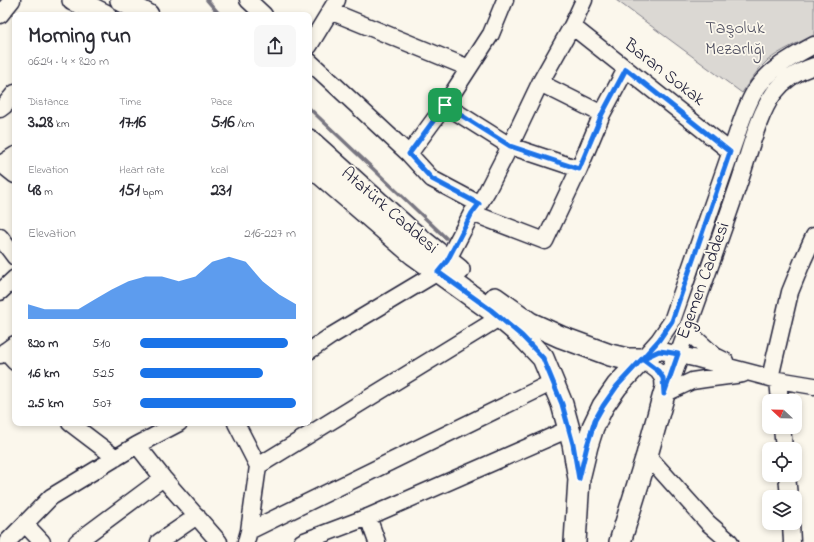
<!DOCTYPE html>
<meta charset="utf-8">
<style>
body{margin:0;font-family:"Indie Flower",sans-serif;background:#f7f7f7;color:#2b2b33;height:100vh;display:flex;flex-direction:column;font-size:15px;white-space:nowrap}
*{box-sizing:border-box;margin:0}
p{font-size:13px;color:#7c7c81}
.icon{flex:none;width:22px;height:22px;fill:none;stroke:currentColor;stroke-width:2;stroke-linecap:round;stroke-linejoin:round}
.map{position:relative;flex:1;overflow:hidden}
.sheet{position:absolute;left:12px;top:12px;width:300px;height:414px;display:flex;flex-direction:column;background:#fff;border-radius:8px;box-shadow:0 2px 6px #0003}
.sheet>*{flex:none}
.needle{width:26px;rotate:292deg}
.tools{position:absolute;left:762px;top:394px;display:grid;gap:8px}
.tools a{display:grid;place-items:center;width:40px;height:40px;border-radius:8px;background:#fff;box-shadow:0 2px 6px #0003;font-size:20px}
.pin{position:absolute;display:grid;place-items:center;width:34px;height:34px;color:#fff;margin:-17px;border-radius:8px;box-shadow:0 2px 6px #0006}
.round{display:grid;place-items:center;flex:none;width:42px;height:42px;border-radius:8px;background:#f7f7f7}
.overview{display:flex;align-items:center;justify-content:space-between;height:68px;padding:0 16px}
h1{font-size:22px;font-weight:700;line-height:30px}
.metrics{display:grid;grid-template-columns:repeat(3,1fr);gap:6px;height:68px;padding:4px 16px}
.metrics div{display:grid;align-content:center}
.metrics b{font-size:17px;font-weight:700}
.metrics small{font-size:11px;font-weight:400}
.metrics p{font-size:11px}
.chart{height:112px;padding:8px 16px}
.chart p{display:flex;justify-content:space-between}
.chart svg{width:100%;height:72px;margin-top:4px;fill:#1a73e8;opacity:.7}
ul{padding:0 16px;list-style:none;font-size:13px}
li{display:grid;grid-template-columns:64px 48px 1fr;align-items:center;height:30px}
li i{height:10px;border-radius:5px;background:#1a73e8}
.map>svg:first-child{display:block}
.green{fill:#dbd8d3;stroke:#7e7d87}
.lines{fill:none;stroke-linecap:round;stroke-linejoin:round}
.stream{stroke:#787681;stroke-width:3.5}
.minor-casing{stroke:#22223b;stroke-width:19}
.major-casing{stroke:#22223b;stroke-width:24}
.minor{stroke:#fbf7ec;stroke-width:16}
.major{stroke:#fbf7ec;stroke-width:21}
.route-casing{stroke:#fff;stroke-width:8}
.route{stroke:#1a73e8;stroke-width:5}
.labels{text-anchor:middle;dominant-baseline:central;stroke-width:3.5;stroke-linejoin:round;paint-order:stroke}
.park-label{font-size:18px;fill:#505061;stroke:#fbf7ec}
.street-label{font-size:18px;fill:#22223b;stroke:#fbf7ec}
</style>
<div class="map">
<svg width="814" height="542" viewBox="0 0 814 542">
<rect width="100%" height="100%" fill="#fbf7ec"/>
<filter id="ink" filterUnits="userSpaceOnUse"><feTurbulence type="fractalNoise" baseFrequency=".025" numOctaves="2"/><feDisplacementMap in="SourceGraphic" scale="8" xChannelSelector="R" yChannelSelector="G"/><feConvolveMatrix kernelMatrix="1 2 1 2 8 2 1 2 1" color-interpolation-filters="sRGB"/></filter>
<g filter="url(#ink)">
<path class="green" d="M 616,0 L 814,0 L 814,35 C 798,43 781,50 767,61 C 757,70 749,82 742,93 Z"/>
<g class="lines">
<path class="stream" d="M 207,0 L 220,15
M 309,108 L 446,238"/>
<g class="minor-casing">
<path id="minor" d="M 248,0 L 264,15
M 330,11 L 469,68
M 0,15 L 12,0
M 572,26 L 731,152
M 309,46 L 337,0
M 309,61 L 409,154 L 432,179 L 479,204
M 540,83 L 602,114
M 445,105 L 510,146 L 579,169
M 0,109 L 4,106 L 15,93
M 409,154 L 445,105 L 491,34 L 505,0
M 0,163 L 15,175
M 1,164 L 15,155
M 472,213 L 545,241 L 579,169 L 602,114 L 626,69
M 0,237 L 15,257
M 0,292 L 15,278
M 686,330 L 715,356 L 725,361
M 5,351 L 15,362
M 309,351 L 331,336 L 438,272 L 447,261 L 472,213 L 479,204 L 487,191 L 510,146 L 540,83 L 572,26 L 584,0
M 0,355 L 15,344
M 678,355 C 699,297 720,239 740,180 C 749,154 758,115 774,93 C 784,80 799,71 814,66
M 643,358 L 659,351 L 667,352 L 698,359 L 778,380 L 814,386
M 642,359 L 659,340 L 672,321 L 737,134 C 742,119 747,104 755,91 C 769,69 792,57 814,45
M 642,359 L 658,371 L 663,378 L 664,394 L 692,381 L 705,379 L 743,374
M 770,378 L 790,292 L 803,260 L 814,236
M 778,380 L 780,401
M 70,423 L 116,458
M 236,423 L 258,466 L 249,531 L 246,542
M 782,427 L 784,449
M 137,445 L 163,478 L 219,542
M 647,455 L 708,523 L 730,542
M 258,466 L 499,318
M 787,475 L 789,497
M 368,517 L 377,542
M 791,523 L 792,542
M 25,524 L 42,542
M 249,531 L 553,382
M 7,542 L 51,497 L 137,445 L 179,423
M 77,542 L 163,478
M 159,542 L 197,516
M 302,542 L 368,517 L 569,429"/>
</g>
<g class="major-casing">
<path id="major" d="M 73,0 L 85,5 L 105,15
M 121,0 L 148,15
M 309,140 L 410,231 L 459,270
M 309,164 L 413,254 L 491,310 L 522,336 L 543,358 L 562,404 L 573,444 L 579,479
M 495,298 L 530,323 L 561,337 L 610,355 L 627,359 L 642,359
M 575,542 L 579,479 L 587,446 L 593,427 L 603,406 L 617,386 L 642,359
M 620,542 L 647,455 L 664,394 L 678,355"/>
</g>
<use href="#minor" class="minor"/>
<use href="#major" class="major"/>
</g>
</g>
<g class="lines" filter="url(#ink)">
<g class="route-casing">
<path id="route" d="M 445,105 L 409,154 L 432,179 L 479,204 L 472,213 L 447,261 L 438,272 L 491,310 L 522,336 L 543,358 L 562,404 L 573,444 L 579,479 L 587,446 L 595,420 L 603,406 L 617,386 L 642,359 L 659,351 L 667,352 L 678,354 L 664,394 L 663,378 L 658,371 L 642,359 L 659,340 L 672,321 L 730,152 L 626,69 L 602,114 L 579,169 L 510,146 L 445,105"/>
</g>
<use href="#route" class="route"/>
</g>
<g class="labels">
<g class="park-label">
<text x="735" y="29">Taşoluk<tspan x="735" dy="21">Mezarlığı</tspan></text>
</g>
<g class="street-label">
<text transform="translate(664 73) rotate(38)">Baran Sokak</text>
<text transform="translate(389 211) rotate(41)">Atatürk Caddesi</text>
<text transform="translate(704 281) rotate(-70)">Egemen Caddesi</text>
</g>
</g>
</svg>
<div class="tools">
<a><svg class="needle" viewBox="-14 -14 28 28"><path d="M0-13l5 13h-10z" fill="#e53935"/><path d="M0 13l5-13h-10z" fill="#7c7c81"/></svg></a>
<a><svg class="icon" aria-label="locate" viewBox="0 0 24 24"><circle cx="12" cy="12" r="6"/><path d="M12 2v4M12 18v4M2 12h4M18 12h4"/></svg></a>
<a><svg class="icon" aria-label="layers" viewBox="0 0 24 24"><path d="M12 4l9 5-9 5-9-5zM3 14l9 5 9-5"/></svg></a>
</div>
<div class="pin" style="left:445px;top:105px;background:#1e9e55"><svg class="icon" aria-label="arrive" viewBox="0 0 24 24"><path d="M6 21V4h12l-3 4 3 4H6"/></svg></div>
<section class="sheet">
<div class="overview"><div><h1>Morning run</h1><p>06:24 · 4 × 820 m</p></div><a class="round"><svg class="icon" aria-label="share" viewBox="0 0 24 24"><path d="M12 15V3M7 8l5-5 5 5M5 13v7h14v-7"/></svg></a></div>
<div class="metrics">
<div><p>Distance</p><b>3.28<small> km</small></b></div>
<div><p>Time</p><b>17:16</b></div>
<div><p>Pace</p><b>5:16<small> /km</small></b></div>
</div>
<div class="metrics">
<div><p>Elevation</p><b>48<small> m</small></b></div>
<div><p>Heart rate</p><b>151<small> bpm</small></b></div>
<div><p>kcal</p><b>231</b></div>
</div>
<div class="chart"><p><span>Elevation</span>216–227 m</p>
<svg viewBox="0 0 160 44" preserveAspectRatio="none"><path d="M0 44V35L10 38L20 38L30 38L40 32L50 26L60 21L70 18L80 18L90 21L100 18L110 9L120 6L130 9L140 21L150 29L160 35V44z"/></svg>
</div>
<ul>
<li><b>820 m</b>5:10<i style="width:95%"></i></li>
<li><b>1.6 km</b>5:25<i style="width:79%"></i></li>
<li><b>2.5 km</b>5:07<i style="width:100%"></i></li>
</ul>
</section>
</div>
